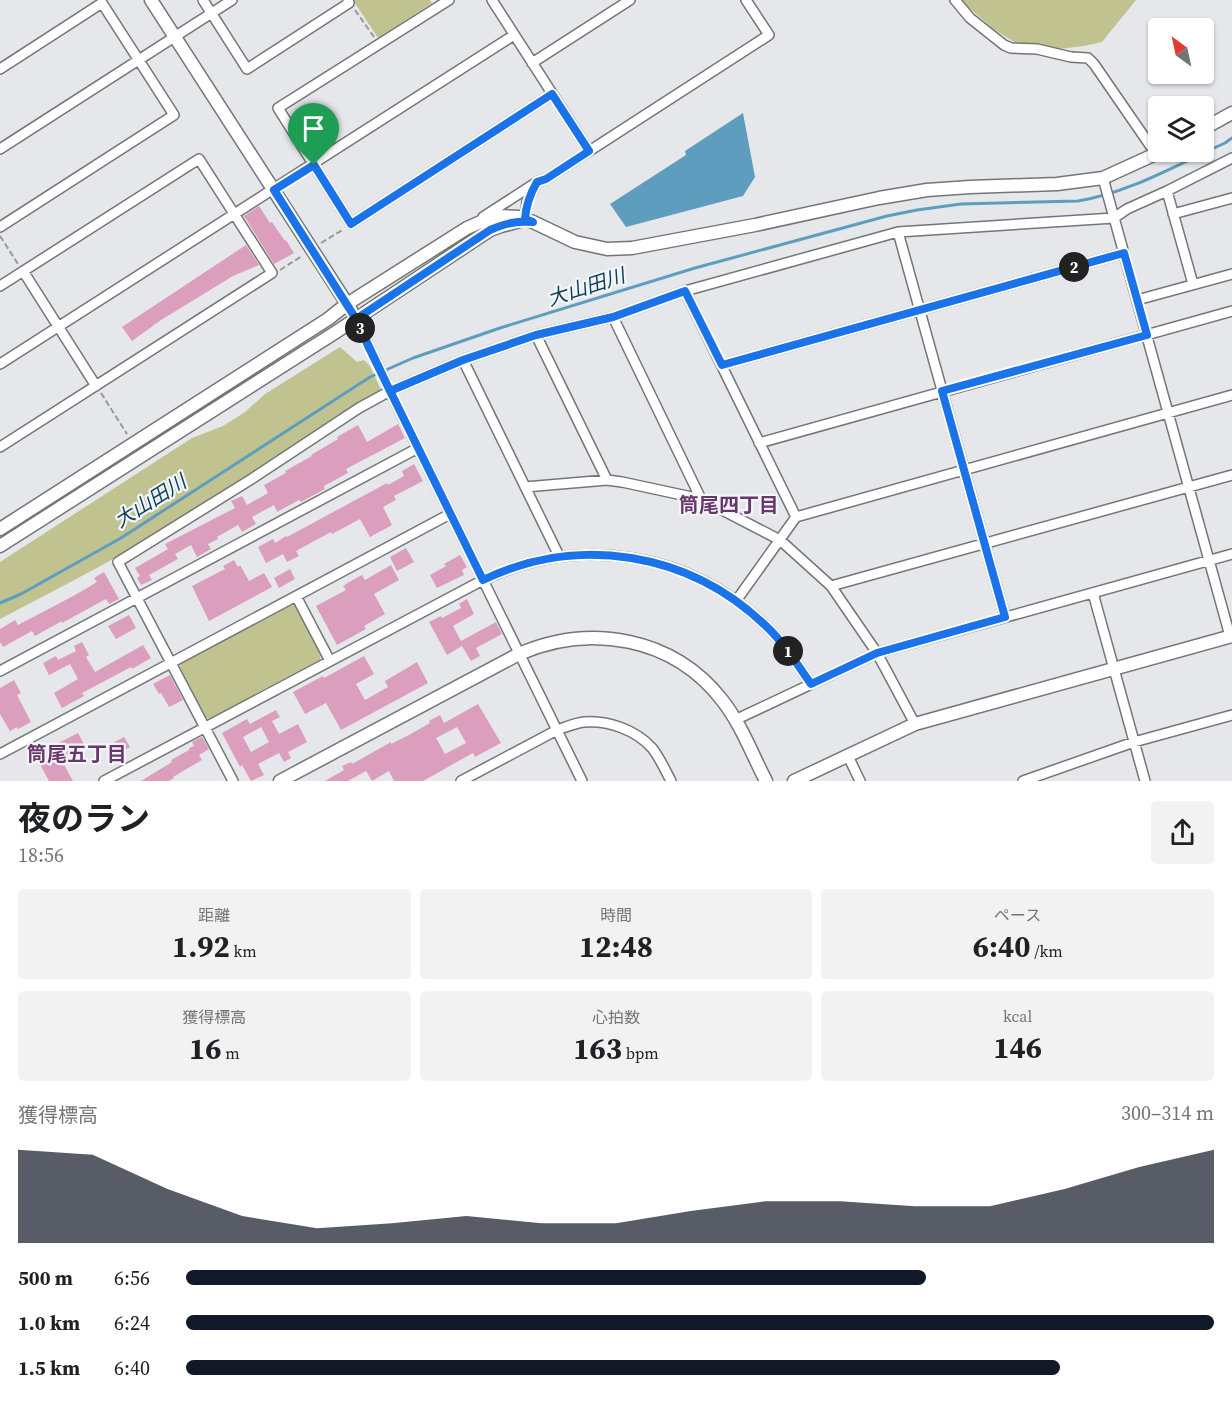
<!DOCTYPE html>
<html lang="ja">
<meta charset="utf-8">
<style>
body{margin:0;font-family:"Source Serif 4","Noto Sans JP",serif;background:#f2f2f2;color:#202124;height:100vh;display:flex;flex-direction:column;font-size:22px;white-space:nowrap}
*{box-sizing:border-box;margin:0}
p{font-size:20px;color:#757577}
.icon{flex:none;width:33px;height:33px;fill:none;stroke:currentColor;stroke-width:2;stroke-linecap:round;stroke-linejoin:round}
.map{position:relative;height:781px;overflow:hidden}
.details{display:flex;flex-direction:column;background:#fff;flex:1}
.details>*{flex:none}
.needle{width:39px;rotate:327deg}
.buttons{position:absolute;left:1148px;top:18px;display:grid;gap:12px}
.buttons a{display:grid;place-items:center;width:66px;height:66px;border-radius:6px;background:#fff;box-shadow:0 2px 4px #0004;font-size:30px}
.pin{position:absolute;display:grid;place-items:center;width:51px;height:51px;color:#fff;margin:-62px -26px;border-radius:50% 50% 50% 0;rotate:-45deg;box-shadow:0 0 6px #0007}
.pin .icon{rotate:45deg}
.km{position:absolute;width:30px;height:30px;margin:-15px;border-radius:50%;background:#222;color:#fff;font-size:16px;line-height:30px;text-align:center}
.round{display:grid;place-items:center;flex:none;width:63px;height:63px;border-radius:6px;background:#f2f2f2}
.head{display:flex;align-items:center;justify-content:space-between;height:102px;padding:0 18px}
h1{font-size:33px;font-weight:700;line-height:45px}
.stats{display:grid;grid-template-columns:repeat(3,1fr);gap:9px;height:102px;padding:6px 18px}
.stats div{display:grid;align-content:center;border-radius:6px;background:#f2f2f2;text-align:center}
.stats b{font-size:30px;font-weight:700}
.stats small{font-size:16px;font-weight:400}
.stats p{font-size:16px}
.chart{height:168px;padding:12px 18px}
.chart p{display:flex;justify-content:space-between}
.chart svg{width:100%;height:108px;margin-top:6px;fill:#111827;opacity:.7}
ul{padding:0 18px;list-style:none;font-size:20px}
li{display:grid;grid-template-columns:96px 72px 1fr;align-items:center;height:45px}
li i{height:15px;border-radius:8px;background:#111827}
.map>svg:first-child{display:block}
.green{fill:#c0c38f}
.water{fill:#5f9dbe}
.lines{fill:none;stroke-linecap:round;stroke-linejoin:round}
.stream{stroke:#5f9dbe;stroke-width:3}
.building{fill:#db9fbd;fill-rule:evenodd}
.street-casing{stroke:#747578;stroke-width:12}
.secondary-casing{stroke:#747578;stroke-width:15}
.path{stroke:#99999b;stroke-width:2;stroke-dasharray:6 3;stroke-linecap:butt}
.street{stroke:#fff;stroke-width:9}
.secondary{stroke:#fff;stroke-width:12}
.route-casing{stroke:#fff;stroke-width:12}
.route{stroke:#1a73e8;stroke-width:8}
.labels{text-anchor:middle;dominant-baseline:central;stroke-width:4.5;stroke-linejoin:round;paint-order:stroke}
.water-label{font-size:20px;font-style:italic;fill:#0a3f57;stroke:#f4f5f8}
.neighbourhood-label{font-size:20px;font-weight:bold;fill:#67386c;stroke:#f4f5f8}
</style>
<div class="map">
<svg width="1232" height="781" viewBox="0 0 1232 781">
<rect width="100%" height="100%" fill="#e6e7ea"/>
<path class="green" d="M 353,0 L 430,0 L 432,3 L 378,38 Z
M 960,0 L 1136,0 L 1102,42 L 1084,46 L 1059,49 L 1014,42 L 995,30 Z
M 340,347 L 357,362 L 364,360 L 370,366 L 381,390 C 295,440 215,500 129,550 C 87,574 43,596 0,619 L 0,562 L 192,438 L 223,426 L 245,412 L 265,394 Z
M 291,605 L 295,606 L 321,654 L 320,660 L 210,718 L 206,718 L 180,667 L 181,662 Z"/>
<path class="water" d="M 743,113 L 755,177 L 743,196 L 626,227 L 610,204 L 686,155 L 685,151 Z"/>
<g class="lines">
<path class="stream" d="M 0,603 L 21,594 L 121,538 L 370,377 L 413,358 L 500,328 L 695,268 L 887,216 L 917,210 L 961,204 L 1078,201 C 1129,193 1178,164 1225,143 L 1232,138"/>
</g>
<path class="building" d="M 259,206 L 270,223 L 272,222 L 285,241 L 286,240 L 294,253 L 274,264 L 244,216 Z
M 246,245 L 259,265 L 233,276 L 161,320 L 132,341 L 122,327 Z
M 398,424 L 405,438 L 346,469 L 348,473 L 324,486 L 325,489 L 301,502 L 299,500 L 277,512 L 274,505 L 252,517 L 256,524 L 242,532 L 238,525 L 217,537 L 218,539 L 208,544 L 211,549 L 197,557 L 191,545 L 175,554 L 178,559 L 149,575 L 152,580 L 141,585 L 137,578 L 140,576 L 135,568 L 168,549 L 165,544 L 235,508 L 231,501 L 242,496 L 247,505 L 268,493 L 264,485 L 286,473 L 285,471 L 312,456 L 311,455 L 338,439 L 337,437 L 358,425 L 367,442 Z
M 414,464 L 423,481 L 394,496 L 396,500 L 383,507 L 392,525 L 370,537 L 360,519 L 332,534 L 331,532 L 296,551 L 299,556 L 287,562 L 283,554 L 266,563 L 258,547 L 273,539 L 275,543 L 286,536 L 287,537 L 387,483 L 388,485 L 404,476 L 402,471 Z
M 406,548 L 414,562 L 397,571 L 390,557 Z
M 460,555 L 467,567 L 462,570 L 464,575 L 437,588 L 430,575 L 446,566 L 444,564 Z
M 234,560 L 238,567 L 240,565 L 249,581 L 264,573 L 272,587 L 209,621 L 192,586 L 225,569 L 223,566 Z
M 391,565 L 399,580 L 374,594 L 385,614 L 364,626 L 366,629 L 337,645 L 316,606 L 346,590 L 343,586 L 351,581 L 362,575 L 365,580 Z
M 290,569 L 295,579 L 279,588 L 274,578 Z
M 104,572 L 119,599 L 109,604 L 106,599 L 62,623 L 62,621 L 35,636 L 32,631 L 3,647 L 0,642 L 0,629 L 15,620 L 18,625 L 75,595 L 97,582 L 94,578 Z
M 467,599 L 474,614 L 453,626 L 461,641 L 496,622 L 502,634 L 476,648 L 480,656 L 471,661 L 462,646 L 447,655 L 429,622 L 441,616 L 442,618 L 461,608 L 459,604 Z
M 129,615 L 136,628 L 116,639 L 108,626 Z
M 82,642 L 89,655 L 86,657 L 95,672 L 143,645 L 151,658 L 132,669 L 131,667 L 82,693 L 84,696 L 62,708 L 54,693 L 78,679 L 70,664 L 49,675 L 43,663 L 56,656 L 58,660 L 76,651 L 74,646 Z
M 364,656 L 374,674 L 356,684 L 365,700 L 388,687 L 385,681 L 417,662 L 428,683 L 341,730 L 326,703 L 305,714 L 293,692 L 323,676 L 324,678 Z
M 170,675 L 183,700 L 169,707 L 161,693 L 159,694 L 153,684 Z
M 14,680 L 21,693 L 17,695 L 31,722 L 18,729 L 17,727 L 10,731 L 0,714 L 0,688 Z
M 478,704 L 501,743 L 475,757 L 473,753 L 423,781 L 394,781 L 389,771 L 372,781 L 366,771 L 348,781 L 325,781 L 344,770 L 342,766 L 351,762 L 352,764 L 391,742 L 391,744 L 407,736 L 430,723 L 429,721 L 440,715 L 444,723 ZM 457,727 L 466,743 L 445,754 L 436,738 Z
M 276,710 L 280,717 L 272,721 L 279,734 L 298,724 L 307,742 L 288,752 L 291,758 L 284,762 L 279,753 L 258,764 L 264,775 L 251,781 L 242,765 L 240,767 L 222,733 L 247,719 L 250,724 ZM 261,727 L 269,742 L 251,752 L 243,737 Z
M 78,733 L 85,746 L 61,759 L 73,781 L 49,781 L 35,755 Z
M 124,737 L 130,747 L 114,756 L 109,745 Z
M 202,737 L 209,749 L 199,755 L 202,760 L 173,777 L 174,778 L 169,781 L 141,781 L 172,762 L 171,760 L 189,750 L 189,748 L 194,746 L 192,742 Z"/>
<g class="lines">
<g class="street-casing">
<path id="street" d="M 203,0 L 247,69 L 349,3 L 348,0
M 449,0 L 278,108 L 351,224 L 552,94
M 492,0 L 589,151
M 955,0 L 970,18 L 1004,45 L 1011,48 L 1037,49 L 1071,57 L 1088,58 L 1094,64 L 1156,154
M 532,63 L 630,0
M 0,69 L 102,3 L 174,115 L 0,227
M 0,149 L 232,0
M 1103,178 L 1230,636
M 1167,191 L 1193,284
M 1173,214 L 1232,198
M 483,217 L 537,182 L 546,179 L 769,35 L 746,0
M 525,219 L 527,202 L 536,184
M 898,232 L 1005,617
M 23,271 L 96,386
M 0,286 L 199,159 L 272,273 L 0,447
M 685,291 L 796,517 L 736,601
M 1137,300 L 1232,274
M 613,317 L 701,499
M 356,319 L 390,391 L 582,781
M 536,335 L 607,480
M 463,360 L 559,556
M 0,364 L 514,35
M 722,365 L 1124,253
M 759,443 L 1232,311
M 525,487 L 607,480 L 622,482 L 701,499 L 780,540 L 831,586 L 877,653 L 915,724
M 796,517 L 1232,395
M 831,586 L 1232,475
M 1093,593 L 1145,781
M 296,596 L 330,661
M 0,671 L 418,448
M 735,720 L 877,653 L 1232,554
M 0,754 L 450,514
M 848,756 L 860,781
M 104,781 L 483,580 C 579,534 690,552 766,626 C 784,643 797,664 811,684
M 233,781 L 118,562 L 250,480 L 359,408 L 390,391 L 463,360 L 536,335 L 613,317 L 685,291 L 898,232 L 1114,218 L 1127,209 L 1167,191 L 1232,158
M 461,781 L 557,730 C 566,727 575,723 584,722 C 608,720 636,730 652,748 C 660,758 665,770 671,781
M 1023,781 L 1134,742 L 1232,715"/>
</g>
<g class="secondary-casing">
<path id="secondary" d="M 151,0 L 351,310
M 1203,129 L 1232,113
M 0,529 L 328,319 L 347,304 L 467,228 L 485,220 L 498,216 L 519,217 L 533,222 L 575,242 L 607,249 L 632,248 L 755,225 L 879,198 L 927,190 L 970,187 L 1057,184 L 1103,178 L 1160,152
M 0,546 L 336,332 L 490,230 L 501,226 L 520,221
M 280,781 L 519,654 C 590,623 673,637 722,700 C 741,724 752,754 766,781
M 794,781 L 915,724 L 1232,636"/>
</g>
<path class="path" d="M 355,10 L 374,37
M 0,236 L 18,264
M 321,243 L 344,229
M 280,270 L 302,256
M 101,393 L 127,434"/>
<use href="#street" class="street"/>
<use href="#secondary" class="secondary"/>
</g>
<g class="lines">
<g class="route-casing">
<path id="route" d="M 314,165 L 274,190 L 356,319 L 370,350 L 483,580 C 578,534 689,552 766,626 C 784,643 797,664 811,684 L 877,653 L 1005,617 L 942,391 L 1147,335 L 1124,253 L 722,365 L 685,291 L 613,317 L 536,335 L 463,360 L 390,391 L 356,319 L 490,230 C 506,223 516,221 533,222 L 525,219 C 526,204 530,194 537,182 L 546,179 L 589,151 L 552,94 L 351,224 L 314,165"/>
</g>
<use href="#route" class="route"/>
</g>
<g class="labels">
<g class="water-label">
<text transform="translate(586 287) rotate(-18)">大山田川</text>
<text transform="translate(150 501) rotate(-32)">大山田川</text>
</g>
<g class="neighbourhood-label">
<text x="729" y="505">筒尾四丁目</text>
<text x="77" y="754">筒尾五丁目</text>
</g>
</g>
</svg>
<div class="buttons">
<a><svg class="needle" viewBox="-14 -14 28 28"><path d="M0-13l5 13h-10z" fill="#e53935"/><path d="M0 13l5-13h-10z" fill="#757577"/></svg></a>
<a><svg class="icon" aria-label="layers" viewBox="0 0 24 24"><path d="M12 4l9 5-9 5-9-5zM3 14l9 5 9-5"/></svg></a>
</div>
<div class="pin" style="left:314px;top:165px;background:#1e9e55"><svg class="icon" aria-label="arrive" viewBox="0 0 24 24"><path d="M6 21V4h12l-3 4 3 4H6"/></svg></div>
<b class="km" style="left:788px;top:651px">1</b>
<b class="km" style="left:1074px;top:267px">2</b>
<b class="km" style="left:360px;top:328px">3</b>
</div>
<section class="details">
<div class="head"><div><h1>夜のラン</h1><p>18:56</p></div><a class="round"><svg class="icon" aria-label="share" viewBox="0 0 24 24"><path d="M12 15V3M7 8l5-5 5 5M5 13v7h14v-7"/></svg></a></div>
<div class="stats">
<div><p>距離</p><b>1.92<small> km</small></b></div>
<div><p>時間</p><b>12:48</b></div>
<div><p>ペース</p><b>6:40<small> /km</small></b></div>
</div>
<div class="stats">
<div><p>獲得標高</p><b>16<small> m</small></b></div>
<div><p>心拍数</p><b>163<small> bpm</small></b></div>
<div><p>kcal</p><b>146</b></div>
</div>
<div class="chart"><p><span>獲得標高</span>300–314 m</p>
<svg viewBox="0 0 160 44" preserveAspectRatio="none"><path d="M0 44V6L10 8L20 22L30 33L40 38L50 36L60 33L70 36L80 36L90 31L100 27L110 27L120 29L130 29L140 22L150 13L160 6V44z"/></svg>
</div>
<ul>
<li><b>500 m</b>6:56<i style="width:72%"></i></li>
<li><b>1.0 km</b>6:24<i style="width:100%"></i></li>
<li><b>1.5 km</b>6:40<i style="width:85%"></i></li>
</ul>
</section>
